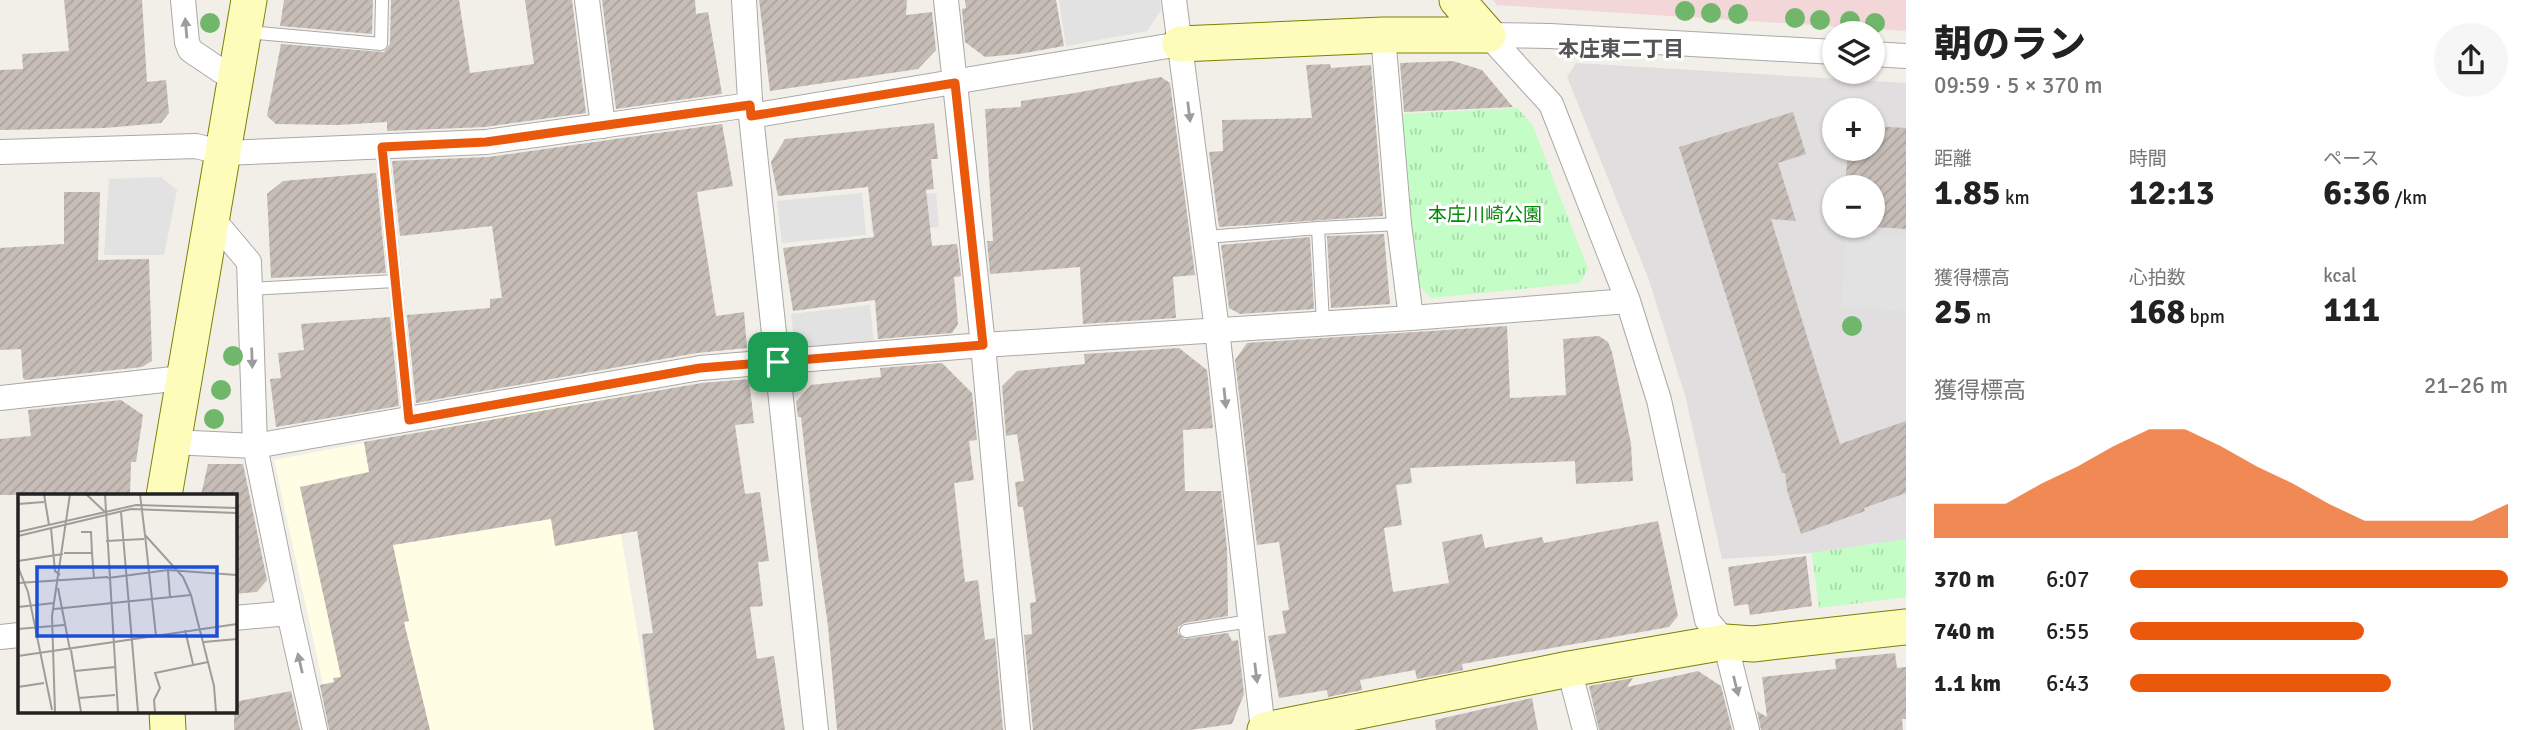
<!DOCTYPE html>
<html lang="ja">
<meta charset="utf-8">
<style>
body{margin:0;font-family:Signika,"Noto Sans JP",sans-serif;background:#f6f6f6;color:#222;height:100vh;display:flex;flex-direction:column;font-size:26px;white-space:nowrap}
*{box-sizing:border-box;margin:0}
p{font-size:23px;color:#767676}
.icon{flex:none;width:38px;height:38px;fill:none;stroke:currentColor;stroke-width:2;stroke-linecap:round;stroke-linejoin:round}
.map{position:relative;flex:1;overflow:hidden}
.side{display:flex;flex-direction:column;background:#fff;width:630px}
.side>*{flex:none}
.tools{position:absolute;left:1822px;top:21px;display:grid;gap:14px}
.tools a{display:grid;place-items:center;width:63px;height:63px;border-radius:50%;background:#fff;box-shadow:0 2px 5px #0004;font-size:35px}
.pin{position:absolute;display:grid;place-items:center;width:60px;height:60px;color:#fff;margin:-30px;border-radius:14px;box-shadow:0 4px 10px #0006}
.round{display:grid;place-items:center;flex:none;width:74px;height:74px;border-radius:37px;background:#f6f6f6}
.head{display:flex;align-items:center;justify-content:space-between;height:119px;padding:0 28px}
h1{font-size:38px;font-weight:800;line-height:52px}
.figures{display:grid;grid-template-columns:repeat(3,1fr);gap:10px;height:119px;padding:7px 28px}
.figures div{display:grid;align-content:center}
.figures b{font-size:35px;font-weight:800}
.figures small{font-size:19px;font-weight:400}
.figures p{font-size:19px}
.chart{height:196px;padding:14px 28px}
.chart p{display:flex;justify-content:space-between}
.chart svg{width:100%;height:126px;margin-top:7px;fill:#ea580c;opacity:.7}
ul{padding:0 28px;list-style:none;font-size:23px}
li{display:grid;grid-template-columns:112px 84px 1fr;align-items:center;height:52px}
li i{height:18px;border-radius:9px;background:#ea580c}
main{display:flex;flex:1;min-height:0}
.map>svg:first-child{display:block}
.residential{fill:#e0dedf;fill-rule:evenodd}
.commercial{fill:#f3d7d8}
.education{fill:#fffde4}
.park{fill:url(#park-tufts)}
.parking{fill:#e2e2e2}
.building{fill:url(#building-hatch)}
.lines{fill:none;stroke-linecap:round;stroke-linejoin:round}
.lane-casing{stroke:#a9a9a9;stroke-width:14}
.street-casing{stroke:#a9a9a9;stroke-width:26}
.secondary-casing{stroke:#7c8100;stroke-width:37}
.lane{stroke:#fff;stroke-width:12}
.street{stroke:#fff;stroke-width:24}
.secondary{stroke:#fdfcbb;stroke-width:35}
.tree{fill:#70b76c}
.oneway{fill:#9c9c9c}
.route-casing{stroke:#fff;stroke-width:14}
.route{stroke:#ea580c;stroke-width:9}
.labels{text-anchor:middle;dominant-baseline:central;stroke-width:6;stroke-linejoin:round;paint-order:stroke}
.park-label{font-size:19px;fill:#058a07;stroke:#fff}
.neighbourhood-label{font-size:21px;font-weight:bold;fill:#555;stroke:#fff}
.inset-road{fill:none;stroke:#9f9c99;stroke-width:2}
.view{fill:#1d4ed8;fill-opacity:0.15;stroke:#1d4ed8;stroke-width:3.5}
.inset-edge{fill:none;stroke:#222;stroke-width:3.5}
</style>
<main>
<div class="map">
<svg width="1906" height="730" viewBox="0 0 1906 730">
<defs>
<pattern id="park-tufts" width="24" height="20" patternUnits="userSpaceOnUse" patternTransform="scale(1.75)"><rect width="24" height="20" fill="#c4fdc5"/><path d="M3 7l-1-3M5 7V3M7 7l1-3M15 17l-1-3M17 17v-4M19 17l1-3" fill="none" stroke="#a8d9a9"/></pattern>
<pattern id="building-hatch" width="6" height="6" patternUnits="userSpaceOnUse" patternTransform="scale(1.75)"><rect width="6" height="6" fill="#c7bdb7"/><path d="M-1 1l2-2M0 6l6-6M5 7l2-2" fill="none" stroke="#aba29d"/></pattern>
</defs>
<rect width="100%" height="100%" fill="#f2eee8"/>
<path class="residential" d="M 1576,63 L 1906,83 L 1906,539 L 1812,553 L 1722,559 L 1686,399 L 1649,280 L 1567,77 ZM 1834,110 L 1872,110 L 1872,149 L 1834,149 ZM 1834,187 L 1872,187 L 1872,226 L 1834,226 Z"/>
<path class="commercial" d="M 1493,0 L 1906,0 L 1906,31 L 1497,5 Z"/>
<path class="education" d="M 598,398 L 654,730 L 333,730 L 274,460 Z"/>
<path class="park" d="M 1517,108 L 1532,124 L 1588,269 L 1580,283 L 1431,298 L 1417,284 L 1399,114 Z
M 1906,539 L 1906,597 L 1819,608 L 1812,553 Z"/>
<path class="parking" d="M 1059,0 L 1160,0 L 1161,10 L 1147,31 L 1066,46 Z
M 161,177 L 177,190 L 164,255 L 104,255 L 109,179 Z
M 862,193 L 866,235 L 782,243 L 777,201 Z
M 936,193 L 939,227 L 872,233 L 869,199 Z
M 1846,233 L 1906,237 L 1906,311 L 1841,307 Z
M 870,305 L 874,345 L 796,354 L 791,314 Z"/>
<path class="building" d="M 64,0 L 142,0 L 147,82 L 166,80 L 169,113 L 161,123 L 105,128 L 0,130 L 0,70 L 23,69 L 22,54 L 69,51 Z
M 284,0 L 373,0 L 372,34 L 280,26 Z
M 391,0 L 459,0 L 470,73 L 534,64 L 525,0 L 572,0 L 586,113 L 485,127 L 387,131 L 387,122 L 337,125 L 276,124 L 267,116 L 281,44 L 384,52 L 390,44 Z
M 602,0 L 695,0 L 696,14 L 708,12 L 722,94 L 616,109 Z
M 759,0 L 907,0 L 906,15 L 932,12 L 936,50 L 918,69 L 770,91 Z
M 965,0 L 1056,0 L 1064,46 L 1019,54 L 985,57 L 965,42 L 962,9 L 966,8 Z
M 1453,61 L 1482,70 L 1513,107 L 1404,112 L 1400,63 Z
M 1330,64 L 1331,68 L 1371,65 L 1383,216 L 1219,227 L 1209,152 L 1223,151 L 1222,120 L 1312,118 L 1306,65 Z
M 1161,77 L 1170,83 L 1195,275 L 1173,277 L 1176,318 L 1083,324 L 1080,267 L 990,274 L 987,241 L 993,241 L 985,109 L 1021,107 L 1021,101 L 1075,93 Z
M 1793,112 L 1806,154 L 1778,163 L 1796,221 L 1771,219 L 1840,444 L 1906,421 L 1906,493 L 1864,508 L 1865,511 L 1801,534 L 1787,490 L 1785,473 L 1782,473 L 1679,147 Z
M 934,123 L 938,159 L 931,159 L 934,189 L 926,190 L 932,246 L 957,244 L 961,276 L 954,277 L 958,324 L 952,333 L 878,339 L 875,300 L 793,311 L 783,248 L 874,237 L 868,187 L 778,196 L 771,162 L 785,139 Z
M 722,124 L 733,186 L 697,192 L 716,316 L 744,312 L 747,348 L 697,353 L 416,403 L 407,315 L 490,308 L 490,299 L 502,298 L 492,226 L 400,236 L 392,161 L 488,157 Z
M 1872,126 L 1906,128 L 1906,229 L 1859,226 L 1872,226 L 1872,187 L 1845,187 L 1848,149 L 1872,149 Z
M 376,173 L 386,273 L 271,278 L 267,194 L 283,181 Z
M 64,192 L 100,192 L 98,260 L 149,259 L 152,361 L 142,367 L 25,380 L 23,378 L 21,349 L 0,350 L 0,248 L 64,244 Z
M 1384,234 L 1390,304 L 1331,308 L 1327,236 Z
M 1310,237 L 1314,309 L 1240,314 L 1229,308 L 1221,245 Z
M 390,317 L 399,406 L 276,427 L 270,379 L 281,378 L 278,353 L 304,350 L 301,324 Z
M 1507,326 L 1510,398 L 1566,395 L 1563,339 L 1599,336 L 1608,342 L 1612,352 L 1631,444 L 1633,481 L 1576,484 L 1575,461 L 1410,468 L 1412,483 L 1396,485 L 1402,525 L 1384,528 L 1393,592 L 1449,583 L 1442,542 L 1482,534 L 1485,548 L 1542,537 L 1544,543 L 1658,521 L 1678,616 L 1669,627 L 1462,664 L 1463,670 L 1417,679 L 1415,670 L 1360,680 L 1362,690 L 1328,697 L 1327,690 L 1279,698 L 1268,636 L 1286,633 L 1282,611 L 1289,610 L 1279,542 L 1257,545 L 1235,360 L 1247,343 Z
M 1179,348 L 1207,370 L 1213,428 L 1183,430 L 1185,491 L 1221,491 L 1227,549 L 1228,616 L 1184,623 L 1178,627 L 1178,633 L 1184,639 L 1228,633 L 1232,641 L 1238,640 L 1244,694 L 1232,724 L 1190,730 L 1033,730 L 1024,635 L 1032,634 L 1030,603 L 1036,602 L 1023,507 L 1018,507 L 1015,482 L 1024,481 L 1017,434 L 1006,436 L 1002,386 L 1017,371 L 1085,364 L 1084,354 Z
M 942,363 L 972,393 L 977,440 L 969,441 L 974,480 L 954,483 L 965,582 L 978,580 L 985,640 L 995,638 L 1003,730 L 837,730 L 828,626 L 811,505 L 801,417 L 798,417 L 796,402 L 811,385 L 881,377 L 880,368 Z
M 749,379 L 754,423 L 735,425 L 745,494 L 760,492 L 769,561 L 758,562 L 763,606 L 750,607 L 757,659 L 774,656 L 785,730 L 654,730 L 642,634 L 653,633 L 637,531 L 555,546 L 551,519 L 393,545 L 409,621 L 404,622 L 430,730 L 329,730 L 320,685 L 334,682 L 333,678 L 341,677 L 300,487 L 369,472 L 364,442 L 702,383 Z
M 121,400 L 143,415 L 136,462 L 131,462 L 130,495 L 0,495 L 0,439 L 31,436 L 28,410 Z
M 208,464 L 243,464 L 267,580 L 257,592 L 234,594 L 234,495 L 201,495 Z
M 1806,556 L 1812,606 L 1750,615 L 1748,604 L 1734,606 L 1728,567 Z
M 1895,653 L 1897,668 L 1906,667 L 1906,719 L 1902,719 L 1903,730 L 1761,730 L 1757,711 L 1767,717 L 1762,677 L 1836,669 L 1835,659 Z
M 1698,671 L 1721,686 L 1732,730 L 1599,730 L 1589,686 L 1633,678 L 1627,687 Z
M 291,691 L 300,730 L 234,730 L 234,702 Z
M 1532,698 L 1538,730 L 1436,730 L 1435,720 Z"/>
<g class="lines">
<g class="lane-casing">
<path id="lane" d="M 247,32 L 381,44 L 382,0
M 382,147 L 409,420
M 1318,228 L 1323,323
M 1206,237 L 1318,228 L 1399,224
M 250,289 L 395,281
M 1186,631 L 1250,621"/>
</g>
<g class="street-casing">
<path id="street" d="M 183,0 L 187,42 L 190,50 L 236,81
M 587,0 L 603,126
M 744,0 L 751,116 L 816,730
M 946,0 L 983,345 L 1018,730
M 1174,0 L 1217,330 L 1263,730
M 1383,35 L 1399,224 L 1411,318
M 1488,35 L 1551,104 L 1628,301 L 1659,400 L 1707,620 L 1725,642 L 1747,730
M 1488,35 L 1550,36 L 1834,52
M 1872,54 L 1906,56
M 751,116 L 1180,44
M 0,152 L 196,146 L 224,153 L 486,142 L 750,105
M 212,218 L 249,262 L 255,446 L 289,613 L 315,730
M 0,398 L 182,378
M 172,442 L 255,446 L 700,368 L 983,345 L 1411,318 L 1628,301
M 234,618 L 289,613
M 0,637 L 19,635
M 1569,669 L 1585,730"/>
</g>
<g class="secondary-casing">
<path id="secondary" d="M 1457,0 L 1488,35
M 1180,44 L 1383,35 L 1488,35
M 164,496 L 249,0
M 167,711 L 168,730
M 1265,730 L 1569,669 L 1725,642 L 1753,644 L 1906,627"/>
</g>
<use href="#lane" class="lane"/>
<use href="#street" class="street"/>
<use href="#secondary" class="secondary"/>
</g>
<g class="tree">
<circle cx="1685" cy="11" r="10"/>
<circle cx="1711" cy="13" r="10"/>
<circle cx="1738" cy="14" r="10"/>
<circle cx="1795" cy="18" r="10"/>
<circle cx="1820" cy="20" r="10"/>
<circle cx="1850" cy="21" r="10"/>
<circle cx="210" cy="23" r="10"/>
<circle cx="1875" cy="23" r="10"/>
<circle cx="1852" cy="326" r="10"/>
<circle cx="233" cy="356" r="10"/>
<circle cx="221" cy="390" r="10"/>
<circle cx="214" cy="419" r="10"/>
</g>
<defs><path id="oneway-solid" d="M-6-.8H1V-3.2L6.5 0L1 3.2V.8H-6Z" transform="scale(1.75)"/></defs>
<g class="oneway">
<use href="#oneway-solid" transform="translate(186 28) rotate(-95)"/>
<use href="#oneway-solid" transform="translate(1189 112) rotate(83)"/>
<use href="#oneway-solid" transform="translate(252 358) rotate(88)"/>
<use href="#oneway-solid" transform="translate(1225 398) rotate(84)"/>
<use href="#oneway-solid" transform="translate(300 663) rotate(-103)"/>
<use href="#oneway-solid" transform="translate(1256 673) rotate(83)"/>
<use href="#oneway-solid" transform="translate(1736 686) rotate(76)"/>
</g>
<g class="lines">
<g class="route-casing">
<path id="route" d="M 955,83 L 983,345 L 700,368 L 409,420 L 382,147 L 486,142 L 750,105 L 751,116 Z"/>
</g>
<use href="#route" class="route"/>
</g>
<g class="labels">
<g class="park-label">
<text x="1485" y="215">本庄川崎公園</text>
</g>
<g class="neighbourhood-label">
<text x="1621" y="49">本庄東二丁目</text>
</g>
</g>
<g transform="translate(18 494)">
<rect width="219" height="219" fill="#f2eee8"/>
<path class="inset-road" d="M 26,0 L 31,31M 68,0 L 87,18M 87,0 L 100,218M 122,0 L 127,41 L 165,83 L 173,101 L 196,192 L 198,218M 0,10 L 26,8M 103,18 L 120,218M 33,34 L 37,77 L 42,81M 0,38 L 118,11 L 219,14M 63,38 L 73,38 L 74,59M 127,41 L 138,142M 0,42 L 113,15 L 219,19M 88,47 L 126,45M 46,59 L 74,59 L 76,85M 0,67 L 45,60M 0,73 L 10,98 L 34,216M 150,77 L 152,103M 90,84 L 150,76 L 219,81M 0,89 L 90,83M 40,94 L 52,156M 0,113 L 36,109M 36,115 L 173,101M 0,135 L 46,131M 167,136 L 175,170M 186,148 L 219,145M 53,156 L 63,218M 0,162 L 219,130M 57,177 L 97,173M 0,193 L 26,189M 61,204 L 97,201M 37,218 L 34,122 L 52,0M 137,218 L 136,206 L 142,194 L 137,179 L 190,168"/>
<path class="view" d="M 19,73 L 199,73 L 199,142 L 19,142 Z"/>
<rect width="219" height="219" class="inset-edge"/>
</g>
</svg>
<div class="tools">
<a><svg class="icon" aria-label="layers" viewBox="0 0 24 24"><path d="M12 4l9 5-9 5-9-5zM3 14l9 5 9-5"/></svg></a>
<a>+</a>
<a>−</a>
</div>
<div class="pin" style="left:778px;top:362px;background:#1e9e55"><svg class="icon" aria-label="arrive" viewBox="0 0 24 24"><path d="M6 21V4h12l-3 4 3 4H6"/></svg></div>
</div>
<section class="side">
<div class="head"><div><h1>朝のラン</h1><p>09:59 · 5 × 370 m</p></div><a class="round"><svg class="icon" aria-label="share" viewBox="0 0 24 24"><path d="M12 15V3M7 8l5-5 5 5M5 13v7h14v-7"/></svg></a></div>
<div class="figures">
<div><p>距離</p><b>1.85<small> km</small></b></div>
<div><p>時間</p><b>12:13</b></div>
<div><p>ペース</p><b>6:36<small> /km</small></b></div>
</div>
<div class="figures">
<div><p>獲得標高</p><b>25<small> m</small></b></div>
<div><p>心拍数</p><b>168<small> bpm</small></b></div>
<div><p>kcal</p><b>111</b></div>
</div>
<div class="chart"><p><span>獲得標高</span>21–26 m</p>
<svg viewBox="0 0 160 44" preserveAspectRatio="none"><path d="M0 44V32L10 32L20 32L30 25L40 19L50 12L60 6L70 6L80 12L90 19L100 25L110 32L120 38L130 38L140 38L150 38L160 32V44z"/></svg>
</div>
<ul>
<li><b>370 m</b>6:07<i style="width:100%"></i></li>
<li><b>740 m</b>6:55<i style="width:62%"></i></li>
<li><b>1.1 km</b>6:43<i style="width:69%"></i></li>
</ul>
</section>
</main>
